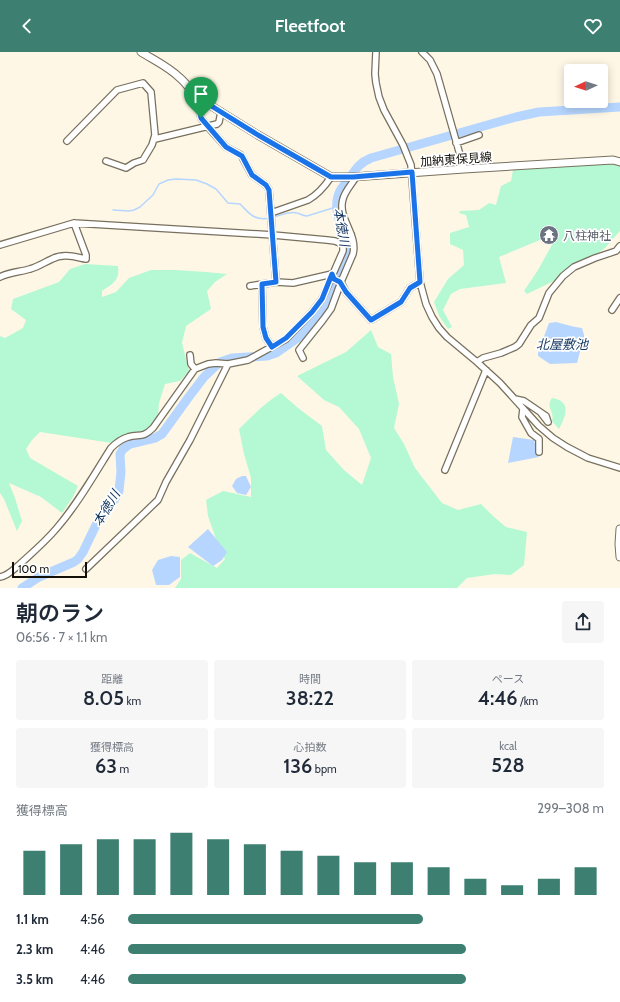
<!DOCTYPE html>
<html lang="ja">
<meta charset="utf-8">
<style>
body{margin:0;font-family:Cabin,"Noto Sans JP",sans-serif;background:#f6f6f7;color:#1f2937;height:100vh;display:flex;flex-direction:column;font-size:15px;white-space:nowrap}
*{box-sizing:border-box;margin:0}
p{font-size:13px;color:#747a83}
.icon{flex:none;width:22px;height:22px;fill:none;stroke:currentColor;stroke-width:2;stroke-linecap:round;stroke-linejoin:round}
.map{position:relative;height:536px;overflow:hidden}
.details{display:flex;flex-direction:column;background:#fff;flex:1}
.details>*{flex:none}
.needle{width:26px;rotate:266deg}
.controls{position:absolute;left:564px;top:12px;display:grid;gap:8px}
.controls a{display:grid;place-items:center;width:44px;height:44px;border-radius:4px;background:#fff;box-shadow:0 2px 10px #0003;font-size:20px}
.scale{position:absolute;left:12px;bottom:10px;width:75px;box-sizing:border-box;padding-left:4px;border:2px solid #131009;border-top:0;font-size:11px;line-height:14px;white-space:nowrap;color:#131009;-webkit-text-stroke:3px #fff;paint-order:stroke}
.pin{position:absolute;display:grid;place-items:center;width:34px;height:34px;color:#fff;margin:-41px -17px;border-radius:50% 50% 50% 0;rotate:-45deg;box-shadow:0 0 4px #0007}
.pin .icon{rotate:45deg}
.round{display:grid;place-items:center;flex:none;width:42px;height:42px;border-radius:4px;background:#f6f6f7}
.summary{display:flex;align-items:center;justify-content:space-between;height:68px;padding:0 16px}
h1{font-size:22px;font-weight:600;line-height:30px}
.stats{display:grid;grid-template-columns:repeat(3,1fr);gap:6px;height:68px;padding:4px 16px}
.stats div{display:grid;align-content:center;border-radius:4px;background:#f6f6f7;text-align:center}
.stats b{font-size:20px;font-weight:600}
.stats small{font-size:11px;font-weight:400}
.stats p{font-size:11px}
.chart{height:112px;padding:8px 16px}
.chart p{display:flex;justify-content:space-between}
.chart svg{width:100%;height:72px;margin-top:4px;stroke:#3d8072;stroke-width:6}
ul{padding:0 16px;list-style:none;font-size:13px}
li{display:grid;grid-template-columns:64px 48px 1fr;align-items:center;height:30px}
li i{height:10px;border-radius:5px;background:#3d8072}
header{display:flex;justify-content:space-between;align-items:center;height:52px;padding:0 16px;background:#3d8072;color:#fff;font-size:18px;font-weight:600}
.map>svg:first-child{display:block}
.green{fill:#b4f9d3}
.water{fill:#b6d6ff}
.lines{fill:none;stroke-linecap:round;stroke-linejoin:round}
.stream{stroke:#b6d6ff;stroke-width:1.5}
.river{stroke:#b6d6ff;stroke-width:9}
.minor-casing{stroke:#78705e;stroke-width:8}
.major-casing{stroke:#78705e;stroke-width:9}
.minor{stroke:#fff;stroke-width:5.5}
.major{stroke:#fff;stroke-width:7}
.route-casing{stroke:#fff;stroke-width:8}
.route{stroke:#1a73e8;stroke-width:5}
.labels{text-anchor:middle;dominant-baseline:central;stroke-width:3.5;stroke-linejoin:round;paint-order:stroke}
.street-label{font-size:12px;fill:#131009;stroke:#fff}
.worship-label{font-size:12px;fill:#5b616d;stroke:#fff;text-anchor:start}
.water-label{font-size:13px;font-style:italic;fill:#11355f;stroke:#fff}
</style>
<header><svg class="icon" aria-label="back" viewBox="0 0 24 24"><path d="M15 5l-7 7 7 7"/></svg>Fleetfoot<svg class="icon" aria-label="heart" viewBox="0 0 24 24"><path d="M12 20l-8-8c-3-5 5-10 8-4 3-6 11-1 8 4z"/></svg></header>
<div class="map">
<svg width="620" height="536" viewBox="0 0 620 536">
<rect width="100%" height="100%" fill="#fef7e6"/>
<path class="green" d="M 613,111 L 620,113 L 620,179 L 605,196 L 581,213 L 560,226 L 527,242 L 524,239 L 538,218 L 553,191 L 547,185 L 499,205 L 506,231 L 460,237 L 451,242 L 443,258 L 452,275 L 448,277 L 439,264 L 434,250 L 448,227 L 464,213 L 463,198 L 450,192 L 450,181 L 469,175 L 466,163 L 459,161 L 460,159 L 479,158 L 489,151 L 496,153 L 501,134 L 511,129 L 513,118 Z
M 85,212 L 118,214 C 120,229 113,231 102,239 L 102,245 L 116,240 L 129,226 L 151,218 L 175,218 L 206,220 L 227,222 L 215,230 L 207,239 L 211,257 L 186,274 L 182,291 L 189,319 L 180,329 L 165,332 L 159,351 L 158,364 L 149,376 L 140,381 L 125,383 L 112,391 L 40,380 L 32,388 L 26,397 L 30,406 L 78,434 L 73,445 L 62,461 L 41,445 L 9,431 L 15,446 L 22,469 L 17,479 L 4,447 L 0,441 L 0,284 L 5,286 L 23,276 L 26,268 L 11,257 L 13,247 L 59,230 L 70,217 Z
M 371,278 L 378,295 L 391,302 L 393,325 L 399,352 L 394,376 L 404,392 L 415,416 L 442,451 L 458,458 L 481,452 L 493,464 L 506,475 L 527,480 L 524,513 L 511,523 L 495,522 L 467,526 L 457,536 L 175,536 L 181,527 L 181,508 L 190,501 L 217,516 L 225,507 L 216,487 L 208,464 L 206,448 L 223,439 L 251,445 L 251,426 L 244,402 L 239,377 C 252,364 265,351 281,341 L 298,356 L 322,374 L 326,398 L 344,418 L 362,433 L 371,406 L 359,377 L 339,355 L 324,348 L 297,324 L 346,300 Z
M 552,346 C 572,349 566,364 559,377 L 552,369 C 555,359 545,356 552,346 Z"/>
<path class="water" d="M 556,270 C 565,272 573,275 582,276 L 584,283 L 584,288 L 582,292 L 577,311 L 550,312 L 538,304 L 538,301 L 549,271 Z
M 513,385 L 534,388 L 539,405 L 508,411 Z
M 242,424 L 246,424 L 251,435 L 246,443 L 237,441 L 232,434 L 236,427 Z
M 208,477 L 227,500 L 222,508 L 213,514 L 188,495 Z
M 171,504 L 180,505 L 180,525 L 169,533 L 156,533 L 152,518 L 158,508 Z"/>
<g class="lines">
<path class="stream" d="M 113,158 L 129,159 L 134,158 L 140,155 L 153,143 L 159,132 L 168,128 L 176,127 L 196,128 L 207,132 L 216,137 L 228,151 L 240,152 C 250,162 254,169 270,166
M 274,165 C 281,163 290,159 297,161 C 301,162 303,164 307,164 L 336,155"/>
<path class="river" d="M 22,536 L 39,525 L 74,510 L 78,507 L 83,500 L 96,473 L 115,447 L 119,439 L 121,420 L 120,402 L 123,397 L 130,392 L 155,386 L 162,382 L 188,346 L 204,325 L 220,310 L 232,306 L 267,304 L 276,301 L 299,285 L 319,263 L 347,203 C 349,194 347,189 344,182 C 339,167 332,152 341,137 C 343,134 346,131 349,127 C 356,117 359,111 371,106 L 516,65 L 539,60 L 620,55"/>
<g class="minor-casing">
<path id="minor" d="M 376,0 L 375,22 L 376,31 L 379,45 L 384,58 L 403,93 L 411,113 L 420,230 L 426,252 L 432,265 L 439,276 L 447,285 L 477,310 L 500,331 L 539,374 L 553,386 L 567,395 L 588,406 L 620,416
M 422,0 L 430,8 L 437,22 L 464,117
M 197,45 L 201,66 L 208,75 L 226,95 L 241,103 L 252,123 L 266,133 L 269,138 L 276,230
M 155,87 L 217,72 L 219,70 L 221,60
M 67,89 L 117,38 L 143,31 L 151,40 L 155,83 L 152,93 L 143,108 L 134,111 L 126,116 L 106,109
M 456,91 L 479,83
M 271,161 L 308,148 C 317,143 325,134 331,125
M 342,192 L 351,182
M 0,193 L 74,171 L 273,183 L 327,188 L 335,189 L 342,192
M 332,222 L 334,227 L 341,230 L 346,240 L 371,268 L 401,250 L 410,236 L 420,230
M 0,225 C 10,220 20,220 30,217 C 38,215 45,210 52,207 C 63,201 75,205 86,207 L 86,203 L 74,171
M 262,232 L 263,275 L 266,286 L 272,295
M 250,234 L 276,230 L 293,231 L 332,222
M 612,258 L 620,246
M 190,303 L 191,312 L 195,317
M 303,306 L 299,298 L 323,268 L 331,257 L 341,230 L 353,202 C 358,182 337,166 343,147 C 345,139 352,132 356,125
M 477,310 L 483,306 L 501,301 L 515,295 L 519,292 L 531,273 L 539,266 L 549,241 L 563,224 L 574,215 L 595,206 L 616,199 L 620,194
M 515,347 L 524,349 L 546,364 L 548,370 L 541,361
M 523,357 L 522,365 L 531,381 L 539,387 L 539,400
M 445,418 L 486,318
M 86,517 L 158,448 L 166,430 L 190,388 L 228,312
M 0,525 C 8,524 14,517 20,512 C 32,501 45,490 56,477 C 77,453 94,423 111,396 C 116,391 121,387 128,385 C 140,382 143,386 153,376 L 195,317 L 208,312 L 216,311 L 228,312 L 248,308 L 286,287 L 312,260 L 322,247 L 343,199 L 343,195 L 342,192"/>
</g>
<g class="major-casing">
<path id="major" d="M 141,0 C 154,8 169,15 180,26 C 187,32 191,39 197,45 L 258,83 L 331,125 L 353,125 L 464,117 L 613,108 L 620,110
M 620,477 L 619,492 L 620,505"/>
</g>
<use href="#minor" class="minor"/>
<use href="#major" class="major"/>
</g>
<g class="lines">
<g class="route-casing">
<path id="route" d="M 197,45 L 258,83 L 331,125 L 353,125 L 412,120 L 420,230 L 410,236 L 401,250 L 371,268 L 346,240 L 340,230 L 334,227 L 332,222 L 322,247 L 312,260 L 286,286 L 272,295 L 266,286 L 263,275 L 262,232 L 276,230 L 269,138 L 266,133 L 252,123 L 242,104 L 226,95 L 201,66 Z"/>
</g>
<use href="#route" class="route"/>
</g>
<defs>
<g id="temple-disc" transform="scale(1)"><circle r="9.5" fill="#6b7280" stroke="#fff"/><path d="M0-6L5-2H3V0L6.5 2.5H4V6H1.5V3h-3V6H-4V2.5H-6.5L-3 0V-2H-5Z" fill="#fff"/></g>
</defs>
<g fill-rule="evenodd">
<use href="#temple-disc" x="549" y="183"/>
</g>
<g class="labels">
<g class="street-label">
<text transform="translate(456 107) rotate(-4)">加納東保見線</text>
</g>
<g class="worship-label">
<text x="563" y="183">八柱神社</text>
</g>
<g class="water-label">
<text transform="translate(342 175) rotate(80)">本徳川</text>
<text x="562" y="292">北屋敷池</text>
<text transform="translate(106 456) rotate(-59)">本徳川</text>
</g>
</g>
</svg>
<div class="controls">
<a><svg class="needle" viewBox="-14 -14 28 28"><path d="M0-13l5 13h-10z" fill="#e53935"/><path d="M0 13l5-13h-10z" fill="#747a83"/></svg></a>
</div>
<div class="scale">100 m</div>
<div class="pin" style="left:201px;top:66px;background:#1e9e55"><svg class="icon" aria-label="arrive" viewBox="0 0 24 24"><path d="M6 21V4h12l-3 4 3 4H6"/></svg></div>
</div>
<section class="details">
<div class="summary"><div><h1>朝のラン</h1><p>06:56 · 7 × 1.1 km</p></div><a class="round"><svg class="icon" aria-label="share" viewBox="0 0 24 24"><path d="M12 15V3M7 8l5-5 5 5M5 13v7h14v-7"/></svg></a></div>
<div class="stats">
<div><p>距離</p><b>8.05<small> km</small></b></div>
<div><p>時間</p><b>38:22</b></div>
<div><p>ペース</p><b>4:46<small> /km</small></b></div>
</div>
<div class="stats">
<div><p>獲得標高</p><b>63<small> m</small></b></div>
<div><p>心拍数</p><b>136<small> bpm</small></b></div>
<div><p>kcal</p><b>528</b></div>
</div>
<div class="chart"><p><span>獲得標高</span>299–308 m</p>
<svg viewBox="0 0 160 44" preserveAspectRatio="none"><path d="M5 44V17M15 44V13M25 44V10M35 44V10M45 44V6M55 44V10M65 44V13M75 44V17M85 44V20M95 44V24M105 44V24M115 44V27M125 44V34M135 44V38M145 44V34M155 44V27"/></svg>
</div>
<ul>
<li><b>1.1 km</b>4:56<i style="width:62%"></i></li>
<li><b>2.3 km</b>4:46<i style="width:71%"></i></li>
<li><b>3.5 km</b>4:46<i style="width:71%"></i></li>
</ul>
</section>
